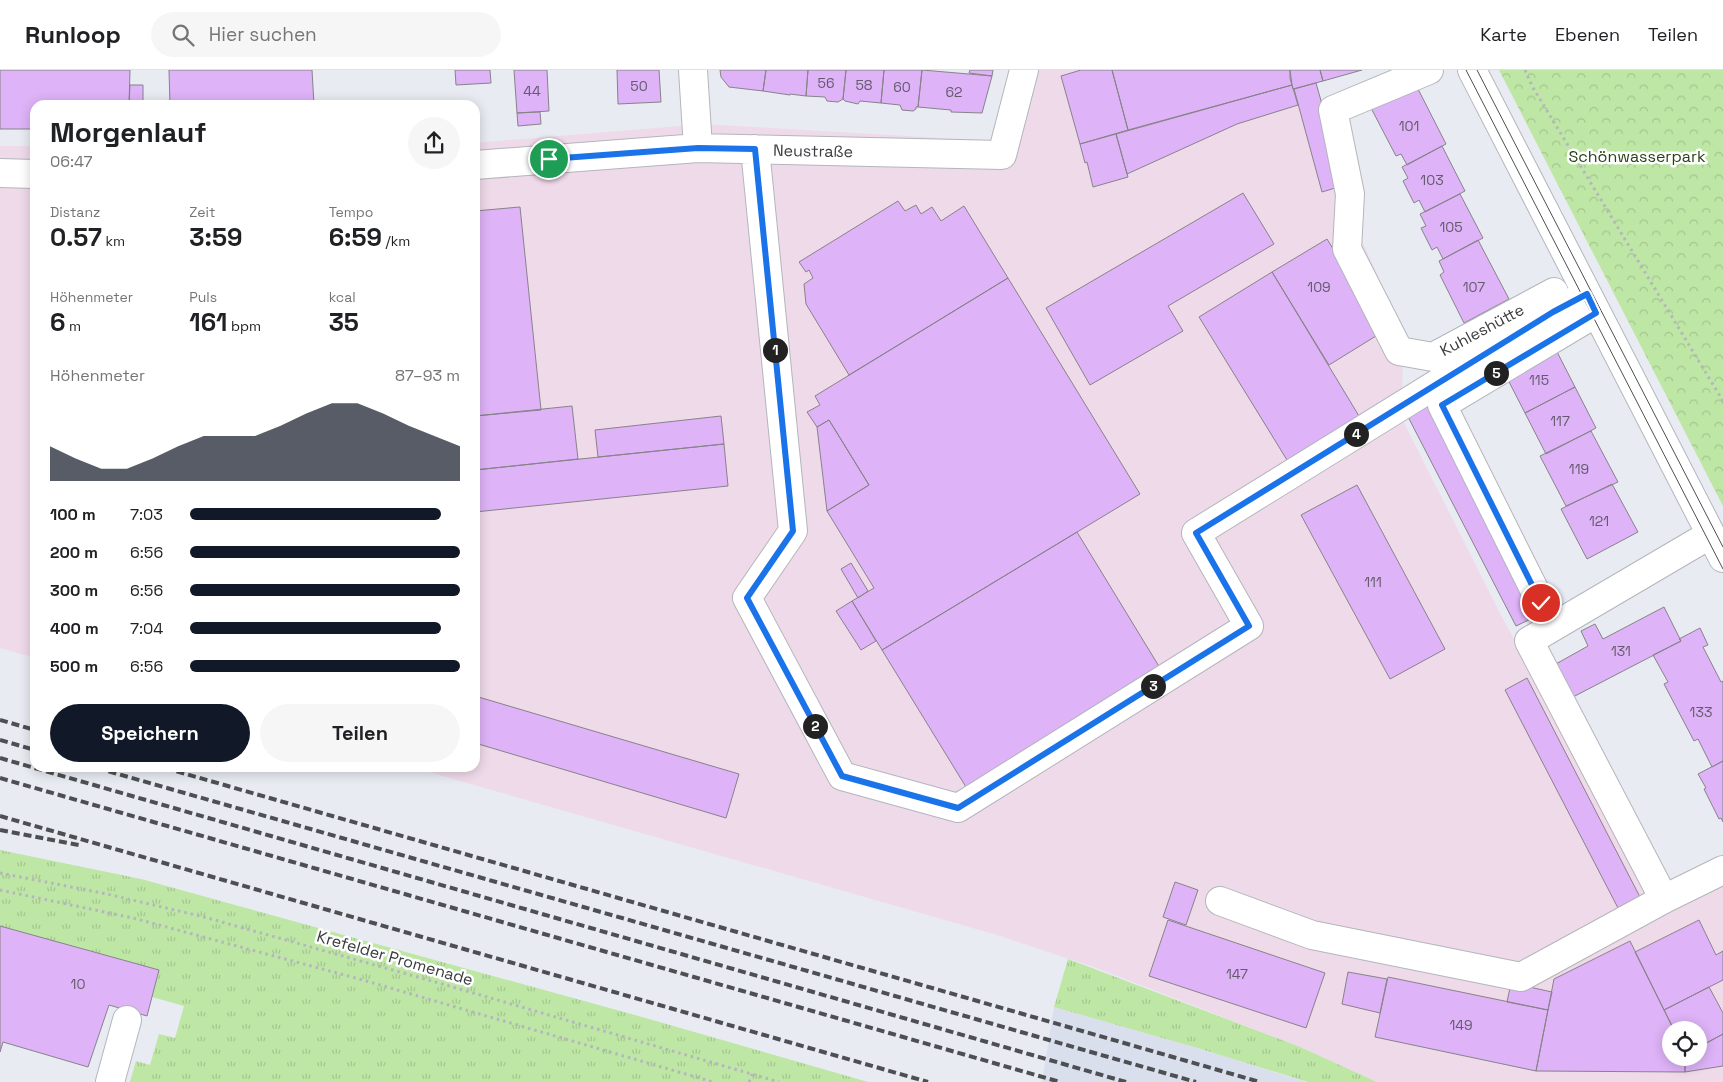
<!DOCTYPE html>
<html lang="de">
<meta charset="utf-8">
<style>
body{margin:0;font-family:"Space Grotesk",sans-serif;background:#f6f6f6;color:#202124;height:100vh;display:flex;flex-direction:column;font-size:19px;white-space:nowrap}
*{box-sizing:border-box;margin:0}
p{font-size:16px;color:#757577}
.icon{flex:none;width:28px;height:28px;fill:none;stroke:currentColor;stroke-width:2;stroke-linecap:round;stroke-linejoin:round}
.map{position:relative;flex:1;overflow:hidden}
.side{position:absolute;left:30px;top:30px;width:450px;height:672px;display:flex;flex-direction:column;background:#fff;border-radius:15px;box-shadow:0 2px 12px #0003}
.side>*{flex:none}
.tools{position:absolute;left:1662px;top:951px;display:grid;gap:10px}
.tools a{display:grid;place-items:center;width:45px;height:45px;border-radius:50%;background:#fff;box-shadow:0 2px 12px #0003;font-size:25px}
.pin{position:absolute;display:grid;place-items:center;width:42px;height:42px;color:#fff;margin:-21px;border:2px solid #fff;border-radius:50%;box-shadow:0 1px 5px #0007}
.km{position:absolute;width:25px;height:25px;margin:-12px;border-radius:50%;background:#222;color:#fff;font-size:14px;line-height:25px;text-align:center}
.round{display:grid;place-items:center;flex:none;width:52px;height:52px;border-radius:26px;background:#f6f6f6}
.overview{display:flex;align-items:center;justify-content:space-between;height:85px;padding:0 20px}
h1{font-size:28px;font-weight:800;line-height:38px}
.stats{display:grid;grid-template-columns:repeat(3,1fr);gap:8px;height:85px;padding:5px 20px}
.stats div{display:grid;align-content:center}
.stats b{font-size:25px;font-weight:800}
.stats small{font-size:14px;font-weight:400}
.stats p{font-size:14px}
.chart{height:140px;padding:10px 20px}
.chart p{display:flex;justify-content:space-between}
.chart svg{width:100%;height:90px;margin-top:5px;fill:#111827;opacity:.7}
.primary-button{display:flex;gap:10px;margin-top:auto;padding:10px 20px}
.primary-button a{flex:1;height:58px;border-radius:30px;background:#111827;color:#fff;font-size:20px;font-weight:800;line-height:58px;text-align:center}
.primary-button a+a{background:#f6f6f6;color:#202124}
ul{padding:0 20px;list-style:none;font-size:16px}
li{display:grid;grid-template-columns:80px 60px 1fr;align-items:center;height:38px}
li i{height:12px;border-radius:6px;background:#111827}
header{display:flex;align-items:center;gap:30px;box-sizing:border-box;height:70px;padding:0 25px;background:#fff;border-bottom:1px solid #e0e0e0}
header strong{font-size:24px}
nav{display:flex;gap:28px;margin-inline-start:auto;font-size:18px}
.search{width:350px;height:45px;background:#f6f6f6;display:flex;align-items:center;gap:12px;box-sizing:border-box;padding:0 18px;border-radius:28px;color:#757577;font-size:19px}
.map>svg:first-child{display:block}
.commercial{fill:#efdae9;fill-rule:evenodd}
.built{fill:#d9dfec}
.grass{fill:url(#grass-tufts)}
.park{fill:url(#park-crowns)}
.building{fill:#deb3f7;stroke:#878389}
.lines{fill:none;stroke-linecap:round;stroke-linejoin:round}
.minor-casing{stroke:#b3b6bc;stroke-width:30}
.path{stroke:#b4b6bc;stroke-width:3;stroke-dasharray:2.5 4;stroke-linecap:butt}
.minor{stroke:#fff;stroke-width:28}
.tram{stroke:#4e4f52;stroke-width:1}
.rail{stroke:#4e4f52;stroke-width:4;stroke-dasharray:8 4;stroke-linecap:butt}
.route-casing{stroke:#fff;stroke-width:10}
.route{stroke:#1a73e8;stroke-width:6}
.labels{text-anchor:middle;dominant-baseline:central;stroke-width:5;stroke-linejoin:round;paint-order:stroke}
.number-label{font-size:14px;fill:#645a6d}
.street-label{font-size:16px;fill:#3b3c3f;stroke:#fff}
.park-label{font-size:16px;fill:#284313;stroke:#fff}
</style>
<header>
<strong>Runloop</strong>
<div class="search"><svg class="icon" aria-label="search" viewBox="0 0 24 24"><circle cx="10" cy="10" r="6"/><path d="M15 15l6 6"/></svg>Hier suchen</div>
<nav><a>Karte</a><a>Ebenen</a><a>Teilen</a></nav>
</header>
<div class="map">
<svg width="1723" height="1012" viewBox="0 0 1723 1012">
<defs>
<pattern id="grass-tufts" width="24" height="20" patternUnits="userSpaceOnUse" patternTransform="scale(1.25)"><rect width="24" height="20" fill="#bee6a5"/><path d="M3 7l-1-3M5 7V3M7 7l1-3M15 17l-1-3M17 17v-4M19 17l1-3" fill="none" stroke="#a4c68f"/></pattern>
<pattern id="park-crowns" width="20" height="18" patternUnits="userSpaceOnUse" patternTransform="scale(1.25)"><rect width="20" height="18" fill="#bee6a5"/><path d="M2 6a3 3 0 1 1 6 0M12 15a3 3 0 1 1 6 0" fill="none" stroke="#a4c68f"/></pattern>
</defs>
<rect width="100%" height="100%" fill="#e8ebf2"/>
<path class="commercial" d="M 1016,0 L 1309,0 L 1319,75 L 1403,262 L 1402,349 L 1502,547 L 1650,824 L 1723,787 L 1723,1012 L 1377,1012 L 1298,976 L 1094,897 L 997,865 L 415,698 L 475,698 L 475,73 L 704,54 L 994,71 ZM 1671,960 L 1699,960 L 1699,988 L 1671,988 Z
M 0,76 L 35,76 L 35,588 L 0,578 Z"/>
<path class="built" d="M 1054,937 L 1201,979 L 1306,1012 L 1042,1012 Z"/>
<path class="grass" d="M 0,780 L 141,809 L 642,947 L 868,1012 L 130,1012 L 136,991 L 150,995 L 159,964 L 175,968 L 184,936 L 152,927 L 159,900 L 0,856 Z
M 1068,889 L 1298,976 L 1377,1012 L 1308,1012 L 1201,979 L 1054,937 Z"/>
<path class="park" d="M 1499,0 L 1723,0 L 1723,436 Z"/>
<path class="building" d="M 0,0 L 130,0 L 129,35 L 35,35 L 35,59 L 0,59 Z
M 169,0 L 312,0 L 314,35 L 170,35 Z
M 455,0 L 490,0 L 491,13 L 456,15 Z
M 514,0 L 547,0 L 549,41 L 517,43 Z
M 617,0 L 659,0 L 661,32 L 618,34 Z
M 720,0 L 766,0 L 763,21 L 729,17 L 721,7 Z
M 766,0 L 808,0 L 806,26 L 790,24 L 790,25 L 763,21 Z
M 808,0 L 846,0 L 843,29 L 838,32 L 827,31 L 825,27 L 806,26 Z
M 846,0 L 884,0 L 881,33 L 860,31 L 858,34 L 845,31 L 843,29 Z
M 884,0 L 922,0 L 918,37 L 916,37 L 916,39 L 913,41 L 902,40 L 900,35 L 881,33 Z
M 922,0 L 992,6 L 982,43 L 951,42 L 951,40 L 918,37 Z
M 970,0 L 993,0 L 992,6 L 969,3 Z
M 1081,0 L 1112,0 L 1128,60 L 1080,74 L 1061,6 Z
M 1112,0 L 1290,0 L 1292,15 L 1128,60 Z
M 1290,0 L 1320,0 L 1323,11 L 1293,19 L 1290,8 Z
M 1320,0 L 1362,0 L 1323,11 Z
M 1316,13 L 1345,115 L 1322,122 L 1294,19 Z
M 130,15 L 143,15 L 143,35 L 129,35 Z
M 1292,15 L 1298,35 L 1237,54 L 1127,104 L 1116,64 Z
M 1416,15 L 1446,74 L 1407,95 L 1401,84 L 1396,86 L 1371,38 Z
M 540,42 L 541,54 L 518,56 L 517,43 Z
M 1116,64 L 1128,107 L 1093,117 L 1087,92 L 1085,93 L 1080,74 Z
M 1442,76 L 1465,121 L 1425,142 L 1419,130 L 1414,133 L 1403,111 L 1408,108 L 1402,97 Z
M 1243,123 L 1274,174 L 1168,236 L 1183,261 L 1090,315 L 1046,238 Z
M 1460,124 L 1483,168 L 1443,189 L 1437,177 L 1432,180 L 1421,158 L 1426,156 L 1420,144 Z
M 898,131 L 905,141 L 916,135 L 921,144 L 932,137 L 941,151 L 964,136 L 1008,208 L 849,305 L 806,234 L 804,214 L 813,208 L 809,200 L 806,202 L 799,192 Z
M 520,137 L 541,340 L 475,346 L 475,141 Z
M 1327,169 L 1384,261 L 1329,295 L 1272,202 Z
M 1478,170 L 1509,229 L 1464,253 L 1440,205 L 1444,202 L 1439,191 Z
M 1272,202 L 1359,346 L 1287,390 L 1199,247 Z
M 1008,208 L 1140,424 L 882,580 L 852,531 L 874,518 L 827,441 L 869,415 L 829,350 L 817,357 L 807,342 L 820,335 L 815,326 Z
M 1553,274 L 1575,317 L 1525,343 L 1504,302 Z
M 1575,317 L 1596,358 L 1546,384 L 1525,343 Z
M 1425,329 L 1537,546 L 1516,556 L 1405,341 Z
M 572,336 L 578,389 L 475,400 L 475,346 Z
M 721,346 L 724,374 L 598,387 L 595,360 Z
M 829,350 L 869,415 L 827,441 L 817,357 Z
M 1591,361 L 1618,412 L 1566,436 L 1540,386 Z
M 724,374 L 728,416 L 475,442 L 475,400 Z
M 1612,414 L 1638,462 L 1587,489 L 1561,439 Z
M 1357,415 L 1445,579 L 1390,609 L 1301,445 Z
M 1077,462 L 1160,598 L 966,717 L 882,580 Z
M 851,493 L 868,521 L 858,528 L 841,499 Z
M 852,531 L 876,571 L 861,580 L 836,541 Z
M 1664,537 L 1681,571 L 1571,628 L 1554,595 L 1588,576 L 1581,561 L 1595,554 L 1603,569 Z
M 1700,558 L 1708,575 L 1703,577 L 1721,612 L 1723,611 L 1723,691 L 1712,697 L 1698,669 L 1694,671 L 1664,614 L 1668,612 L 1653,585 L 1681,571 L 1679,569 Z
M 1527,608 L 1640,827 L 1618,838 L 1505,620 Z
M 475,626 L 739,704 L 726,748 L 475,673 Z
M 1723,691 L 1723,752 L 1721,748 L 1719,749 L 1704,719 L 1706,718 L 1698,704 Z
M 1175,812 L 1198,820 L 1186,855 L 1163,847 Z
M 1168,850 L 1325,903 L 1306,958 L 1149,906 Z
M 1699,850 L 1716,885 L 1723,881 L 1723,910 L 1664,940 L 1635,882 Z
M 0,856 L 159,900 L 147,946 L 109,935 L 88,997 L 3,972 L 0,982 Z
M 1630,871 L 1674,960 L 1671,960 L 1671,988 L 1685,988 L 1685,1002 L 1536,1001 L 1554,909 Z
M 1348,902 L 1387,909 L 1380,943 L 1342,934 Z
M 1388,907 L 1548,940 L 1536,1001 L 1375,967 Z
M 1511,913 L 1552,922 L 1548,940 L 1507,932 Z
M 1709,917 L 1723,943 L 1723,964 L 1699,977 L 1699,960 L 1674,960 L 1664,940 Z
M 1723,964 L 1723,996 L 1685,1002 L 1685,988 L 1699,988 L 1699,977 Z"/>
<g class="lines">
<g class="minor-casing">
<path id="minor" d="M 693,0 L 698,78
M 1429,0 L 1333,40 L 1350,124 L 1347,179 L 1399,281 L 1433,287 L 1554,222
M 1472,0 L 1723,488
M 755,79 L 793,461 L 747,528 L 842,706 L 958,738 L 1249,556 L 1196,463 L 1553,242 L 1587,224
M 475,95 L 698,78 L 1002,85 L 1024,0
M 0,103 L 35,104
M 1541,533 L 1442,335 L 1596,243
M 1664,829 L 1529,571 L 1706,467 L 1711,465
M 1220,831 L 1312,865 L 1521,907 L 1664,829 L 1723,800
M 110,1012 L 127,950"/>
</g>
<path class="path" d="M 1525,0 L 1532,16 L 1723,331
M 0,803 L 107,824 L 204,847 L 439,913 L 779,1012
M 0,820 L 133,848 L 363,910 L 713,1012
M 749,1012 L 752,1004"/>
<use href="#minor" class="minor"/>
<path class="tram" d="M 1466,0 L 1723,499
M 1477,0 L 1723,477"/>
<path class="rail" d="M 0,650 L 35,660
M 0,670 L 35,680
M 0,688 L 1126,1012
M 97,698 L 1196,1012
M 165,698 L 1260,1012
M 0,708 L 1060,1012
M 0,746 L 928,1012
M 0,760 L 79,775"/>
</g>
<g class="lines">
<g class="route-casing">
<path id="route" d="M 549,89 L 698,78 L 755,79 L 793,461 L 747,528 L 842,706 L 958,738 L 1249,556 L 1196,463 L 1553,242 L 1587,224 L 1596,243 L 1442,335 L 1541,533"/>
</g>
<use href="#route" class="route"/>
</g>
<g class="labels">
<g class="number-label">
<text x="826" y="13">56</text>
<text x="864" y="15">58</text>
<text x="639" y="16">50</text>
<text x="902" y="17">60</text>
<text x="532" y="21">44</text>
<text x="954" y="22">62</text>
<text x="1409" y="56">101</text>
<text x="1432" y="110">103</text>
<text x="1451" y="157">105</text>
<text x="1319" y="217">109</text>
<text x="1474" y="217">107</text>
<text x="1539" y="310">115</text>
<text x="1560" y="351">117</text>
<text x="1579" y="399">119</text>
<text x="1599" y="451">121</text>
<text x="1373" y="512">111</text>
<text x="1621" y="581">131</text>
<text x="1701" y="642">133</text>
<text x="1237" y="904">147</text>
<text x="78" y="914">10</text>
<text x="1461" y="955">149</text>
</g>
<g class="street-label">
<text transform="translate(813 81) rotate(1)">Neustraße</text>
<text transform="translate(1482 260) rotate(-28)">Kuhleshütte</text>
<text transform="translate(395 888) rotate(16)">Krefelder Promenade</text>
</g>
<g class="park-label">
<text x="1637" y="86">Schönwasserpark</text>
</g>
</g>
</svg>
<div class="tools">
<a><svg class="icon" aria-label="locate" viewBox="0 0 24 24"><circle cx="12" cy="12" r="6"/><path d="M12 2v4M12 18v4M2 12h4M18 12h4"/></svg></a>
</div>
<div class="pin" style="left:549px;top:89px;background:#1e9e55"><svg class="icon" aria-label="arrive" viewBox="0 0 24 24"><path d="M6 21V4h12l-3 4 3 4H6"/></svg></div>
<div class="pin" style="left:1541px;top:533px;background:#d93025"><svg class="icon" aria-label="check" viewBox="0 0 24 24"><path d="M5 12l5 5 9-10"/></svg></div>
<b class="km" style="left:775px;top:280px">1</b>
<b class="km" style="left:815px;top:656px">2</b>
<b class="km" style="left:1153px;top:616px">3</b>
<b class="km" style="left:1356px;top:364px">4</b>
<b class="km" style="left:1496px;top:303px">5</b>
<section class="side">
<div class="overview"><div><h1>Morgenlauf</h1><p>06:47</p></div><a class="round"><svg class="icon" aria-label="share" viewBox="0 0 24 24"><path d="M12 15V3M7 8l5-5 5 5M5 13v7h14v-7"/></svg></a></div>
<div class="stats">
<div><p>Distanz</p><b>0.57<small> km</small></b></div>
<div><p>Zeit</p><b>3:59</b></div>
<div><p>Tempo</p><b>6:59<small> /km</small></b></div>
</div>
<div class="stats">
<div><p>Höhenmeter</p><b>6<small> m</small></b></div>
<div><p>Puls</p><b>161<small> bpm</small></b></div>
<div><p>kcal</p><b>35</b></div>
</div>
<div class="chart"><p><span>Höhenmeter</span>87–93 m</p>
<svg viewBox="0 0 160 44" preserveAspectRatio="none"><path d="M0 44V27L10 33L20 38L30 38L40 33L50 27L60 22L70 22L80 22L90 17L100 11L110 6L120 6L130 11L140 17L150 22L160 27V44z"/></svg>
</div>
<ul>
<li><b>100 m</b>7:03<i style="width:93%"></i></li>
<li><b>200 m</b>6:56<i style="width:100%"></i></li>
<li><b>300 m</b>6:56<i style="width:100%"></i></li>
<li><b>400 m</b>7:04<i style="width:93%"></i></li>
<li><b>500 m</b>6:56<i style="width:100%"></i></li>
</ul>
<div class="primary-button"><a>Speichern</a><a>Teilen</a></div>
</section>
</div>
